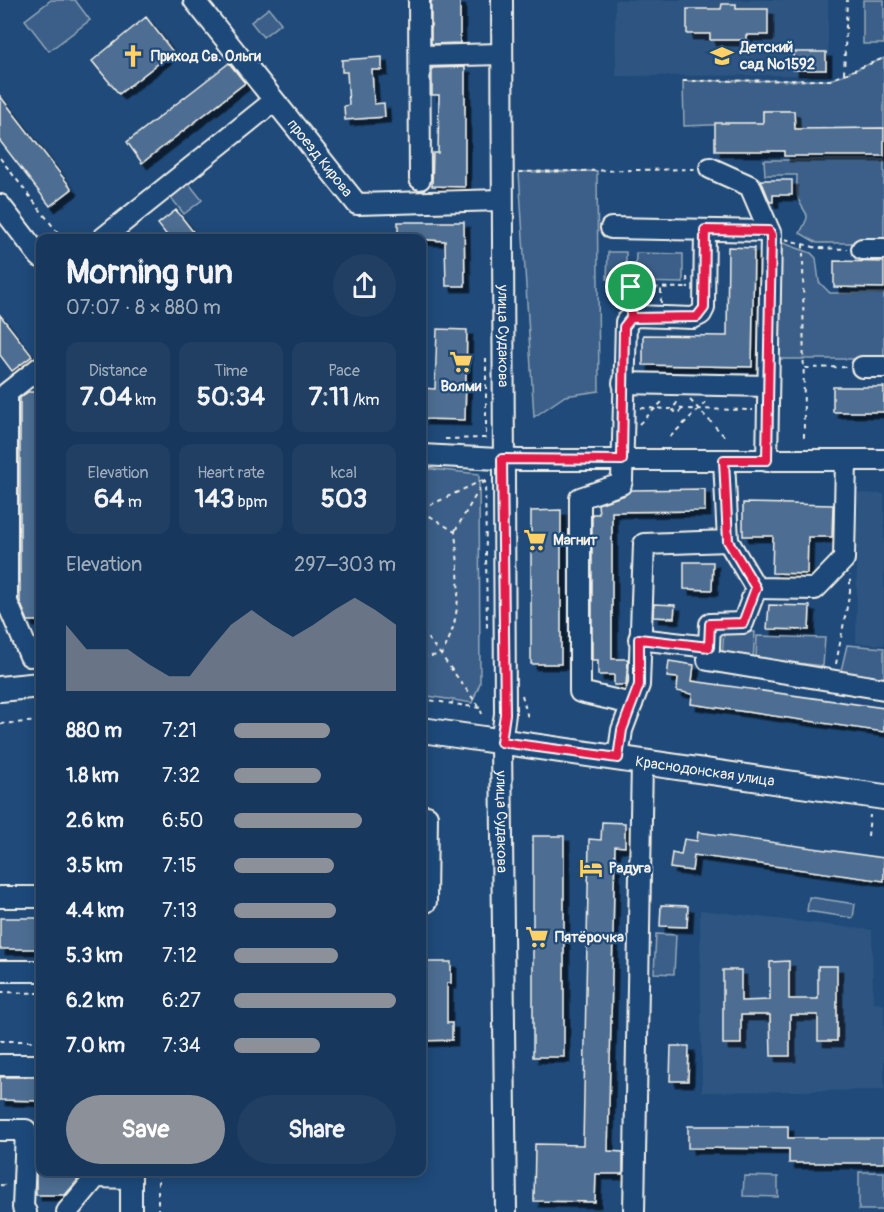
<!DOCTYPE html>
<meta charset="utf-8">
<style>
body{margin:0;font-family:Pangolin,sans-serif;background:#203f62;color:#f1f3f6;height:100vh;display:flex;flex-direction:column;font-size:22px;white-space:nowrap}
*{box-sizing:border-box;margin:0}
p{font-size:20px;color:#9eacbb}
.icon{flex:none;width:33px;height:33px;fill:none;stroke:currentColor;stroke-width:2;stroke-linecap:round;stroke-linejoin:round}
.map{position:relative;flex:1;overflow:hidden}
.details{position:absolute;left:36px;top:234px;width:390px;height:942px;display:flex;flex-direction:column;background:#17385c;border-radius:12px;box-shadow:0 3px 15px #0003,0 0 0 2px #365272}
.details>*{flex:none}
.pin{position:absolute;display:grid;place-items:center;width:51px;height:51px;color:#fff;margin:-26px;border:3px solid #fff;border-radius:50%;box-shadow:0 2px 6px #0007}
.round{display:grid;place-items:center;flex:none;width:63px;height:63px;border-radius:32px;background:#203f62}
.head{display:flex;align-items:center;justify-content:space-between;height:102px;padding:0 30px}
h1{font-size:33px;font-weight:800;line-height:45px}
.metrics{display:grid;grid-template-columns:repeat(3,1fr);gap:9px;height:102px;padding:6px 30px}
.metrics div{display:grid;align-content:center;border-radius:12px;background:#203f62;text-align:center}
.metrics b{font-size:26px;font-weight:800}
.metrics small{font-size:16px;font-weight:400}
.metrics p{font-size:16px}
.chart{height:168px;padding:12px 30px}
.chart p{display:flex;justify-content:space-between}
.chart svg{width:100%;height:108px;margin-top:6px;fill:#8c9099;opacity:.7}
.action{display:flex;gap:12px;margin-top:auto;padding:12px 30px}
.action a{flex:1;height:69px;border-radius:36px;background:#8c9099;color:#fff;font-size:24px;font-weight:800;line-height:69px;text-align:center}
.action a+a{background:#203f62;color:#f1f3f6}
ul{padding:0 30px;list-style:none;font-size:20px}
li{display:grid;grid-template-columns:96px 72px 1fr;align-items:center;height:45px}
li i{height:15px;border-radius:8px;background:#8c9099}
.map>svg:first-child{display:block}
.built{fill:#2d5581}
.green{fill:#3a5f88;stroke:#97a8b8;stroke-width:1.5}
.building{fill:#4d6e92;stroke:#f4f1e8;stroke-width:1.5;filter:url(#shadow)}
.lines{fill:none;stroke-linecap:round;stroke-linejoin:round}
.minor-casing{stroke:#f4f1e8;stroke-width:24}
.major-casing{stroke:#f4f1e8;stroke-width:28}
.path{stroke:#f4f1e8;stroke-width:2;stroke-dasharray:4.5 4.5;stroke-linecap:butt}
.minor{stroke:#1f4a7a;stroke-width:20}
.major{stroke:#1f4a7a;stroke-width:24}
.route-casing{stroke:#fff;stroke-width:12}
.route{stroke:#e11d48;stroke-width:8}
.labels{text-anchor:middle;dominant-baseline:central;stroke-width:4.5;stroke-linejoin:round;paint-order:stroke}
.poi-label{font-size:15px;font-weight:bold;fill:#f4f1e8;stroke:#1f4a7a;text-anchor:start}
.street-label{font-size:15px;fill:#f4f1e8;stroke:#1f4a7a}
</style>
<div class="map">
<svg width="884" height="1212" viewBox="0 0 884 1212">
<defs>
<filter id="shadow"><feDropShadow dx="5.5" dy="5.5" stdDeviation="0" flood-color="#0009"/></filter>
</defs>
<rect width="100%" height="100%" fill="#1f4a7a"/>
<filter id="ink" filterUnits="userSpaceOnUse"><feTurbulence type="fractalNoise" baseFrequency=".0167" numOctaves="2"/><feDisplacementMap in="SourceGraphic" scale="12" xChannelSelector="R" yChannelSelector="G"/><feConvolveMatrix kernelMatrix="1 2 1 2 8 2 1 2 1" color-interpolation-filters="sRGB"/></filter>
<g filter="url(#ink)">
<path class="built" d="M 615,0 L 828,0 L 828,75 L 616,76 Z
M 858,493 L 884,494 L 884,645 L 856,643 Z
M 700,910 L 872,930 L 873,1003 L 884,1004 L 884,1090 L 702,1092 Z"/>
<path class="green" d="M 51,0 L 75,0 L 90,20 L 49,51 L 25,20 Z
M 863,0 L 884,0 L 884,44 L 863,44 Z
M 269,8 L 281,23 L 263,37 L 251,22 Z
M 884,58 L 884,128 L 795,129 L 794,111 L 763,111 L 763,123 L 684,126 L 683,81 L 830,80 Z
M 764,160 L 884,160 L 884,243 L 817,243 L 800,233 C 812,210 807,219 798,199 C 796,193 797,182 797,175 L 765,175 Z
M 597,171 L 599,391 L 565,396 L 534,417 L 519,172 Z
M 186,180 L 202,200 L 184,214 L 168,194 Z
M 777,241 L 811,253 L 816,258 L 819,282 L 830,293 L 884,293 L 884,359 L 774,359 Z
M 608,252 L 626,252 L 626,280 L 607,279 Z
M 636,253 L 683,254 L 683,283 L 635,282 Z
M 422,468 L 479,474 L 480,683 L 472,703 L 422,695 Z
M 724,631 L 755,632 L 753,660 L 722,656 Z
M 757,636 L 825,638 L 823,666 L 756,658 Z
M 847,645 L 884,648 L 884,682 L 840,675 Z
M 809,897 L 855,904 L 853,918 L 807,911 Z
M 656,934 L 676,935 L 674,974 L 654,973 Z
M 859,1172 L 884,1172 L 884,1210 L 859,1210 Z
M 744,1176 L 778,1177 L 778,1197 L 743,1196 Z"/>
<path class="building" d="M 431,0 L 460,0 L 460,43 L 431,44 Z
M 722,4 L 736,4 L 736,9 L 768,9 L 768,35 L 746,35 L 746,40 L 710,40 L 710,34 L 687,34 L 687,9 L 721,9 Z
M 146,17 L 173,52 L 119,94 L 92,61 Z
M 793,52 L 826,52 L 826,70 L 793,70 Z
M 382,57 L 382,70 L 372,70 L 374,104 L 384,103 L 385,117 L 345,120 L 344,106 L 349,105 L 347,72 L 342,72 L 342,60 Z
M 229,63 L 245,83 L 142,163 L 127,142 Z
M 465,67 L 465,187 L 432,186 L 433,153 L 438,153 L 439,95 L 432,95 L 432,68 Z
M 0,96 L 72,189 L 50,206 L 0,141 Z
M 763,111 L 794,111 L 795,129 L 884,128 L 884,156 L 784,156 L 784,151 L 715,151 L 715,123 L 763,123 Z
M 761,180 L 792,180 L 792,195 L 773,195 L 773,202 L 770,202 Z
M 176,210 L 198,238 L 169,238 L 158,224 Z
M 398,222 L 464,222 L 465,286 L 446,286 L 445,241 L 398,238 Z
M 728,247 L 754,248 L 752,367 L 643,365 L 643,335 L 727,336 Z
M 834,261 L 884,262 L 884,288 L 834,287 Z
M 0,315 L 32,356 L 12,371 L 0,355 Z
M 437,329 L 467,330 L 465,420 L 422,419 L 422,388 L 435,389 Z
M 833,387 L 884,387 L 884,412 L 833,412 Z
M 28,392 L 40,392 L 40,621 L 28,621 L 20,602 L 20,398 Z
M 705,489 L 705,511 L 612,512 L 612,659 L 628,659 L 626,685 L 614,685 L 614,675 L 598,675 L 598,660 L 592,660 L 592,514 L 599,514 L 598,504 L 625,495 L 631,490 Z
M 743,503 L 833,505 L 832,537 L 808,537 L 807,574 L 772,573 L 773,536 L 743,536 Z
M 561,510 L 561,664 L 531,664 L 531,511 Z
M 684,562 L 713,562 L 712,590 L 684,589 Z
M 654,604 L 675,605 L 674,618 L 653,617 Z
M 769,605 L 810,606 L 809,630 L 767,629 Z
M 669,661 L 694,665 L 692,681 L 884,708 L 884,732 L 691,704 L 692,694 L 677,691 L 678,678 L 667,677 Z
M 602,822 L 625,823 L 625,847 L 615,846 L 608,1151 L 623,1152 L 623,1174 L 596,1174 L 595,1202 L 534,1201 L 535,1144 L 583,1145 L 589,839 L 601,840 Z
M 698,832 L 884,858 L 884,881 L 694,855 L 692,871 L 670,868 L 672,853 L 681,855 L 684,839 L 697,841 Z
M 533,836 L 564,836 L 564,1057 L 533,1057 Z
M 661,905 L 688,906 L 687,927 L 660,926 Z
M 0,918 L 40,918 L 40,949 L 0,949 Z
M 789,961 L 789,999 L 818,999 L 818,966 L 837,966 L 837,1041 L 818,1041 L 818,1015 L 790,1015 L 790,1056 L 771,1056 L 770,1015 L 741,1015 L 741,1044 L 723,1044 L 723,970 L 741,970 L 741,1001 L 770,1000 L 770,962 Z
M 422,962 L 451,962 L 451,983 L 447,983 L 447,1023 L 452,1023 L 452,1040 L 422,1041 Z
M 671,1046 L 689,1046 L 688,1081 L 670,1081 Z
M 0,1077 L 40,1077 L 40,1101 L 0,1100 Z
M 688,1126 L 788,1126 L 788,1138 L 884,1138 L 884,1163 L 789,1163 L 789,1149 L 688,1148 Z
M 36,1172 L 77,1172 L 77,1181 L 65,1195 L 36,1195 Z"/>
<g class="lines">
<g class="minor-casing">
<g id="minor">
<path id="s1" d="M 194,0 L 357,204 L 502,200"/>
<path d="M 419,0 L 420,179"/>
<path id="s2" d="M 502,0 L 505,714 L 501,742 L 506,1212"/>
<path d="M 420,56 L 502,54"/>
<path d="M 710,168 L 750,186 L 771,235 L 767,461"/>
<path d="M 0,205 L 40,257"/>
<path d="M 611,228 L 769,231"/>
<path d="M 103,238 L 274,101"/>
<path d="M 862,249 L 884,249"/>
<path d="M 862,367 L 884,367"/>
<path d="M 623,383 L 768,386"/>
<path d="M 422,455 L 519,460 L 884,460"/>
<path d="M 728,541 L 756,588 L 815,589 L 844,559 L 846,460"/>
<path d="M 639,639 L 709,647 L 710,624 L 743,623 L 756,588"/>
<path d="M 709,647 L 708,660 L 884,689"/>
<path d="M 30,656 L 7,602 L 7,393 L 40,367"/>
<path d="M 632,704 L 580,692 L 580,498 L 621,484 L 622,480 L 626,322 L 636,316 L 693,318 L 701,314 L 704,308 L 705,230"/>
<path d="M 618,758 L 622,730 L 639,685 L 644,544 L 728,541 L 724,460"/>
<path d="M 422,816 L 427,816 L 426,902 L 422,902"/>
<path d="M 0,897 L 40,897"/>
<path d="M 0,971 L 40,971"/>
<path d="M 0,1065 L 40,1065"/>
<path d="M 0,1130 L 26,1130 L 23,1208 L 26,1212"/>
<path d="M 96,1177 L 131,1178"/>
<path d="M 67,1212 L 96,1177 L 97,1172"/>
<path d="M 131,1212 L 131,1172"/>
<path d="M 634,1212 L 642,761"/>
</g>
</g>
<g class="major-casing">
<g id="major">
<path d="M 0,689 L 40,685"/>
<path id="s3" d="M 422,730 L 884,797"/>
</g>
</g>
<path class="path" d="M 844,74 L 847,0
M 683,81 L 830,80 L 884,58
M 0,158 L 62,238
M 519,172 L 695,169
M 785,239 L 817,248 L 848,249
M 803,244 L 804,438
M 626,263 L 632,267 L 631,284
M 687,277 L 688,288
M 631,299 L 616,296 L 617,285 L 631,285
M 631,300 L 631,287 L 687,288
M 661,303 L 661,287
M 805,368 L 847,367
M 690,400 L 726,438
M 641,408 L 671,409
M 682,409 L 677,414 L 672,409 L 677,403 L 682,409 L 753,410
M 639,424 L 663,401
M 670,437 L 708,400
M 445,439 L 486,438 L 486,358
M 485,479 L 487,629
M 422,509 L 485,479
M 422,511 L 455,532 C 459,574 464,617 441,655 L 480,708 L 482,714
M 455,531 L 484,481
M 422,631 L 441,655
M 422,657 L 439,655
M 836,664 L 850,591 L 850,575
M 522,695 L 528,718
M 422,699 L 480,708
M 0,724 L 40,721
M 868,836 L 870,815
M 0,992 L 40,993
M 0,1041 L 40,1041
M 158,1172 L 158,1212
M 0,1185 L 9,1186"/>
<use href="#minor" class="minor"/>
<use href="#major" class="major"/>
</g>
</g>
<g class="lines" filter="url(#ink)">
<g class="route-casing">
<path id="route" d="M 631,287 L 631,318 L 624,327 L 622,460 L 502,459 L 505,714 L 501,742 L 618,758 L 622,730 L 639,685 L 639,639 L 709,647 L 710,624 L 743,623 L 756,588 L 728,541 L 724,460 L 767,460 L 771,235 L 769,231 L 705,230 L 704,308 L 697,317 L 631,318 L 631,299 L 616,296 L 617,285 L 631,287"/>
</g>
<use href="#route" class="route"/>
</g>
<defs>
<g id="church-bare" transform="scale(1.8)"><path d="M-1.2-6h2.4v3.5h3.3v2.4h-3.3V6h-2.4V-.1h-3.3v-2.4h3.3Z" fill="#ffd166" stroke="#1f4a7a" stroke-width="2.5" paint-order="stroke"/></g>
<g id="school-bare" transform="scale(1.8)"><path d="M0-5L7-2L0 1L-7-2ZM-4 1L0 2.5L4 1V4Q0 6-4 4Z" fill="#ffd166" stroke="#1f4a7a" stroke-width="2.5" paint-order="stroke"/></g>
<g id="supermarket-bare" transform="scale(1.8)"><path d="M-6-5.5h2.5l.6 2H6L4.5 2H-2.5L-4.4-4H-6ZM-1.5 3.2a1.3 1.3 0 1 0 .1 0ZM3 3.2a1.3 1.3 0 1 0 .1 0Z" fill="#ffd166" stroke="#1f4a7a" stroke-width="2.5" paint-order="stroke"/></g>
<g id="hotel-bare" transform="scale(1.8)"><path d="M-6-4.5h1.5V1H6V5H4.5V3h-9V5H-6ZM-4 0a1.8 1.8 0 1 1 3.6 0ZM.5 0V-2.5h3Q6-2.5 6 0Z" fill="#ffd166" stroke="#1f4a7a" stroke-width="2.5" paint-order="stroke"/></g>
</defs>
<g fill-rule="evenodd">
<use href="#church-bare" x="133" y="56"/>
<use href="#school-bare" x="722" y="56"/>
<use href="#supermarket-bare" x="461" y="362"/>
<use href="#supermarket-bare" x="535" y="540"/>
<use href="#hotel-bare" x="591" y="868"/>
<use href="#supermarket-bare" x="537" y="937"/>
</g>
<g class="labels">
<g class="poi-label">
<text x="740" y="47">Детский<tspan x="740" dy="17">сад №1592</tspan></text>
<text x="151" y="56">Приход Св. Ольги</text>
<text x="461" y="386" text-anchor="middle">Волми</text>
<text x="553" y="540">Магнит</text>
<text x="609" y="868">Радуга</text>
<text x="555" y="937">Пятёрочка</text>
</g>
<g class="street-label">
<text stroke="none"><textPath href="#s1" startOffset="202">проезд Кирова</textPath></text>
<text stroke="none"><textPath href="#s2" startOffset="336">улица Судакова</textPath></text>
<text stroke="none"><textPath href="#s3" startOffset="286">Краснодонская улица</textPath></text>
<text stroke="none"><textPath href="#s2" startOffset="822">улица Судакова</textPath></text>
</g>
</g>
</svg>
<div class="pin" style="left:631px;top:287px;background:#1e9e55"><svg class="icon" aria-label="arrive" viewBox="0 0 24 24"><path d="M6 21V4h12l-3 4 3 4H6"/></svg></div>
<section class="details">
<div class="head"><div><h1>Morning run</h1><p>07:07 · 8 × 880 m</p></div><a class="round"><svg class="icon" aria-label="share" viewBox="0 0 24 24"><path d="M12 15V3M7 8l5-5 5 5M5 13v7h14v-7"/></svg></a></div>
<div class="metrics">
<div><p>Distance</p><b>7.04<small> km</small></b></div>
<div><p>Time</p><b>50:34</b></div>
<div><p>Pace</p><b>7:11<small> /km</small></b></div>
</div>
<div class="metrics">
<div><p>Elevation</p><b>64<small> m</small></b></div>
<div><p>Heart rate</p><b>143<small> bpm</small></b></div>
<div><p>kcal</p><b>503</b></div>
</div>
<div class="chart"><p><span>Elevation</span>297–303 m</p>
<svg viewBox="0 0 160 44" preserveAspectRatio="none"><path d="M0 44V17L10 27L20 27L30 27L40 33L50 38L60 38L70 27L80 17L90 11L100 17L110 22L120 17L130 11L140 6L150 11L160 17V44z"/></svg>
</div>
<ul>
<li><b>880 m</b>7:21<i style="width:59%"></i></li>
<li><b>1.8 km</b>7:32<i style="width:54%"></i></li>
<li><b>2.6 km</b>6:50<i style="width:79%"></i></li>
<li><b>3.5 km</b>7:15<i style="width:62%"></i></li>
<li><b>4.4 km</b>7:13<i style="width:63%"></i></li>
<li><b>5.3 km</b>7:12<i style="width:64%"></i></li>
<li><b>6.2 km</b>6:27<i style="width:100%"></i></li>
<li><b>7.0 km</b>7:34<i style="width:53%"></i></li>
</ul>
<div class="action"><a>Save</a><a>Share</a></div>
</section>
</div>
